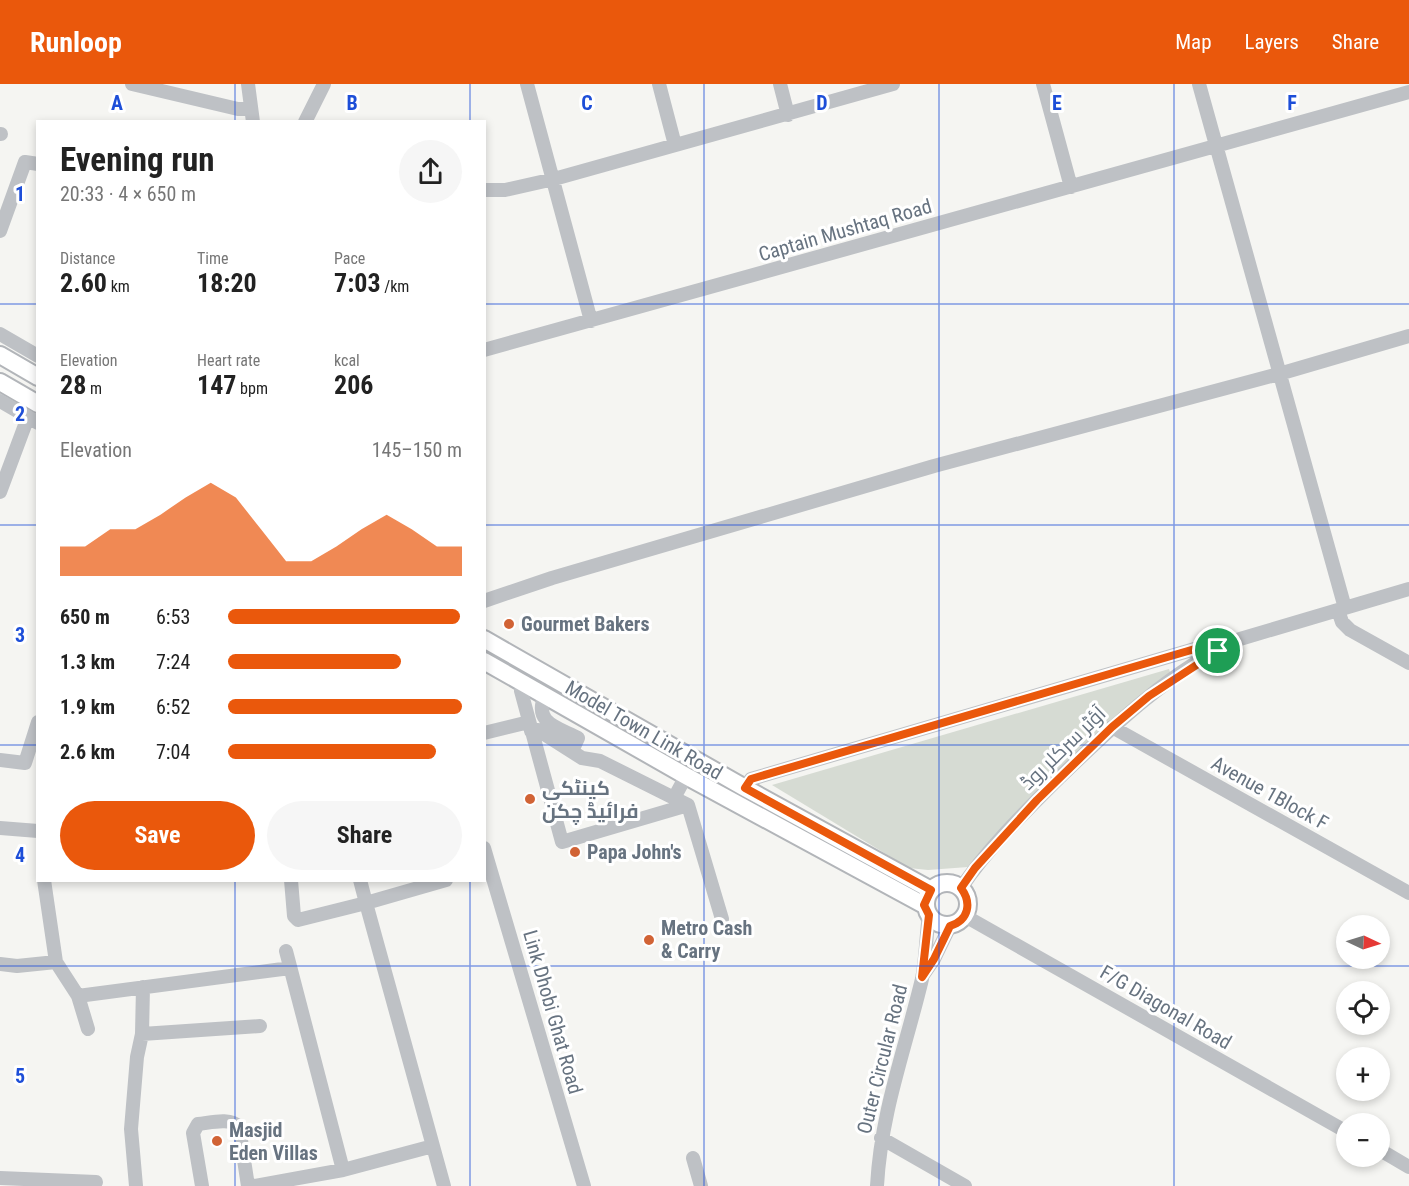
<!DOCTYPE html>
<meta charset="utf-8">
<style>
body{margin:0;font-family:"Roboto Condensed",Cairo,sans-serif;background:#f6f6f6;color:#222;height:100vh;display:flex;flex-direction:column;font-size:22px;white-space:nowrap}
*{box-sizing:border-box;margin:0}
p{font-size:20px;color:#767676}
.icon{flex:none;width:33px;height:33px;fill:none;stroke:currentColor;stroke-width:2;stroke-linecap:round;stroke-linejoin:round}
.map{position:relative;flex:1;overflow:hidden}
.side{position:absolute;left:36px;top:36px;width:450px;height:762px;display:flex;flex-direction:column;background:#fff;border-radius:0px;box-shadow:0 3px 9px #0003}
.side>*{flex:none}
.needle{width:39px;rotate:94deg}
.tools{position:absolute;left:1336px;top:831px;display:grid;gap:12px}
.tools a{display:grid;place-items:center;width:54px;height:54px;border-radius:50%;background:#fff;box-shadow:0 3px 9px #0003;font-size:30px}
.pin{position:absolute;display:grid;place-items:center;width:51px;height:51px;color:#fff;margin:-26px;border:3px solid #fff;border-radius:50%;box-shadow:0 2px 6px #0007}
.round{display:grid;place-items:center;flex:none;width:63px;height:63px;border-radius:32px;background:#f6f6f6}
.overview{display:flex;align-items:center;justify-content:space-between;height:102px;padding:0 24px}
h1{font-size:33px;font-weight:700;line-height:45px}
.metrics{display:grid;grid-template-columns:repeat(3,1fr);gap:9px;height:102px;padding:6px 24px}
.metrics div{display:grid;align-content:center}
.metrics b{font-size:26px;font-weight:700}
.metrics small{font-size:16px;font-weight:400}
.metrics p{font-size:16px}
.chart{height:168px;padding:12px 24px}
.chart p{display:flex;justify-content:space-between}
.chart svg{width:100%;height:108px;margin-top:6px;fill:#ea580c;opacity:.7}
.action{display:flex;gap:12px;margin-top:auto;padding:12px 24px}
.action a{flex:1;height:69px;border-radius:36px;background:#ea580c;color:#fff;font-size:24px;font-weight:700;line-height:69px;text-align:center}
.action a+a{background:#f6f6f6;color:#222}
ul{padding:0 24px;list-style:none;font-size:20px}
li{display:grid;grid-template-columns:96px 72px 1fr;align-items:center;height:45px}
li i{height:15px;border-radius:8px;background:#ea580c}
header{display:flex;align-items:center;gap:36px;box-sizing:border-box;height:84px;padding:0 30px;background:#ea580c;color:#fff}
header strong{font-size:28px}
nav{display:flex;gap:33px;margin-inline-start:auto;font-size:21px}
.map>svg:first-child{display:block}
.green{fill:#d6dbd3}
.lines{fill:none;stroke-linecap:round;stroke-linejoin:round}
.major-casing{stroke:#b2b5b9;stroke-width:20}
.minor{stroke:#bec1c5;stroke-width:14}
.major{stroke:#fff;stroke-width:16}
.route-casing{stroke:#fff;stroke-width:12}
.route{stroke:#ea580c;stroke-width:8}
.grid{fill:none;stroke:#1d4ed8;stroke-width:1.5;stroke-opacity:0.55}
.poi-dot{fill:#d16335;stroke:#fff;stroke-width:2}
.labels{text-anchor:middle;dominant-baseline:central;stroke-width:6;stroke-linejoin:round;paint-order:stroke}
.street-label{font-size:20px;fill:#677380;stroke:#fff}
.poi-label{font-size:20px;font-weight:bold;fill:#677380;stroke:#fff;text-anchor:start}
.grid-label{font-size:20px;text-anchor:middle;font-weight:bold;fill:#1d4ed8;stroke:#fff;stroke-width:6;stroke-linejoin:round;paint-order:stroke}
</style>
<header>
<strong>Runloop</strong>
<nav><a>Map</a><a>Layers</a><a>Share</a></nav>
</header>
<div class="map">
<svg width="1409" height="1102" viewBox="0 0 1409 1102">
<rect width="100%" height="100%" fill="#f5f5f2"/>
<path class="green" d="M 1169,585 L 1173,597 L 968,783 L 928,786 L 909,784 L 772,701 Z"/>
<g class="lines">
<g class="major-casing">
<path id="major" d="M 0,271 L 38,293
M 0,298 L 38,320
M 484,555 L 745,704 L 931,806
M 484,577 L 686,692 L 924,821
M926 820a21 21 0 1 1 42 0a21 21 0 1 1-42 0Z"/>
</g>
<path class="minor" d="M 132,0 L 238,25 L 251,25
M 248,0 L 253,38
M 527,0 L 591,237
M 659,0 L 675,61
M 780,0 L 788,31
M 1043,0 L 1071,103
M 1199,0 L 1345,524
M 305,38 L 324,0
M 0,50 L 1,50
M 484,106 L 505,106 L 554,95 L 893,0
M 0,147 L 25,78 L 38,80
M 0,250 L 38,272
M 484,266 L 1409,8
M 0,317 L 38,339
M 0,408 L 28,333
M 484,517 L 552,494 L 934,382 L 1279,290 L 1409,252
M 1338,526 L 1342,538 L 1350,546 L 1409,579
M 525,599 L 521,607 L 562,758 L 688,721
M 545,611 C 533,639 557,643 578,654 L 572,667
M 1112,643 L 1409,809
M 531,647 L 538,646 L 582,674 L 600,677 L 688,721 L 722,835
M 484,649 L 529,638
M 0,676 L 25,679 L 38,638
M 745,704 L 751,695 L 1205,562 L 1211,562 L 1218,567
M 674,714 L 686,692
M 0,744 L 38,747
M 484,764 L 584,1102
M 44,796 L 56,878 L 78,912 L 88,945
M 291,796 L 294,832 L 298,836 L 366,819 L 360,796
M 961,804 C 988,764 1025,728 1059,694 C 1112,643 1172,585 1240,555 L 1409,505
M 965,832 L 1347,1048
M 286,867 L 343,1086
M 0,880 L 17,882 L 56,878
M 923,891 L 934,875 L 950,842
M 78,912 L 290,884
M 142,950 L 260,942
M 881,1054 L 965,1102
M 1380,1066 L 1409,1083
M 693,1074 L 701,1102
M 0,1094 L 96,1098
M 136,1102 L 131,1045 L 137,973 L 142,950 L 143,903
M 202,1102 L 193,1049 L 198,1040 C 210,1039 230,1033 239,1043 L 248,1102
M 254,1102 L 343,1086 L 433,1062
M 444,1102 L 366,819 L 446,796
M 877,1102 C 881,1028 905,966 922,895 C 926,875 926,852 929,831"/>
<use href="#major" class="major"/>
</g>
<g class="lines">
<g class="route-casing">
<path id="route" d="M 1205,562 L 1211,562 L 1218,567 L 1149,612 L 1112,643 L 1037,716 L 975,784 L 961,804 C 972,819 969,836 950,842 L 934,875 L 922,893 L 929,831 L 924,821 L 931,806 L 745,704 L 751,695 Z"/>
</g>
<use href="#route" class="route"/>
</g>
<path class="grid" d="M 235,0 L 235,38M 470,0 L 470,38M 704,0 L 704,1102M 939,0 L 939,1102M 1174,0 L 1174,1102M 0,220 L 38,220M 484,220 L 1409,220M 0,441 L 38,441M 484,441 L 1409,441M 0,661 L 38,661M 484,661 L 1409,661M 235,796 L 235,1102M 470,796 L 470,1102M 0,882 L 1409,882"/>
<g class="poi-dot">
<circle cx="509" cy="540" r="6"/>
<circle cx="530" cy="715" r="6"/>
<circle cx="575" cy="768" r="6"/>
<circle cx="649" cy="856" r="6"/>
<circle cx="217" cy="1057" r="6"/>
</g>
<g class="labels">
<g class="street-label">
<text transform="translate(845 146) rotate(-16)">Captain Mushtaq Road</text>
<text transform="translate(644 646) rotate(30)">Model Town Link Road</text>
<text transform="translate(1063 664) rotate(-44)">آؤٹر سرکلر روڈ</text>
<text transform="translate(1270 709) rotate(29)">Avenue 1Block F</text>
<text transform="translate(1166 923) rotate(30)">F/G Diagonal Road</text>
<text transform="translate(553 928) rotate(74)">Link Dhobi Ghat Road</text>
<text transform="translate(882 975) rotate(-76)">Outer Circular Road</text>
</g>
<g class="poi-label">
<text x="521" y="540">Gourmet Bakers</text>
<text x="542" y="704">کینٹکی<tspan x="542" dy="23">فرائیڈ چکن</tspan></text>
<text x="587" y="768">Papa John's</text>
<text x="661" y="844">Metro Cash<tspan x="661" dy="23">&amp; Carry</tspan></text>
<text x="229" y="1046">Masjid<tspan x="229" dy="23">Eden Villas</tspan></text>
</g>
</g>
<g class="grid-label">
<text x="117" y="26">A</text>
<text x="352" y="26">B</text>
<text x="587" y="26">C</text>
<text x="822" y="26">D</text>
<text x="1057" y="26">E</text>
<text x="1292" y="26">F</text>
<text x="20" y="117">1</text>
<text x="20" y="337">2</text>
<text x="20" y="558">3</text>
<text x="20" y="778">4</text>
<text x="20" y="999">5</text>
</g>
</svg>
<div class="tools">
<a><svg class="needle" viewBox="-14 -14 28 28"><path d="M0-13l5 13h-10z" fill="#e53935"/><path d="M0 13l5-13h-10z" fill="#767676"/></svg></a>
<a><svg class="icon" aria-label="locate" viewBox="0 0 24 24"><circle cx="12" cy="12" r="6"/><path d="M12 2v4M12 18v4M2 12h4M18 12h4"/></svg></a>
<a>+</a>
<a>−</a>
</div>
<div class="pin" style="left:1218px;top:567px;background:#1e9e55"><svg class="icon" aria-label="arrive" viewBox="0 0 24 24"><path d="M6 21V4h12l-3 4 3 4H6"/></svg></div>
<section class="side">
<div class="overview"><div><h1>Evening run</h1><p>20:33 · 4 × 650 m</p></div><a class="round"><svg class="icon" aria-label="share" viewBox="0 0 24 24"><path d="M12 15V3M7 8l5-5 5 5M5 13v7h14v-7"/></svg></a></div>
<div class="metrics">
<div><p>Distance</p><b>2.60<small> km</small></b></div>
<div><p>Time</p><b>18:20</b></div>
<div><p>Pace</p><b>7:03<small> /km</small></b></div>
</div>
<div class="metrics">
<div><p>Elevation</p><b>28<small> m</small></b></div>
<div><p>Heart rate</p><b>147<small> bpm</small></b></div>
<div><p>kcal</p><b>206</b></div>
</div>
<div class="chart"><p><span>Elevation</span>145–150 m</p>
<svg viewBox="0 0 160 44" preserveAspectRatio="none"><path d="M0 44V32L10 32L20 25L30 25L40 19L50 12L60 6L70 12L80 25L90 38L100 38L110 32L120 25L130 19L140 25L150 32L160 32V44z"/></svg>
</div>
<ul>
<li><b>650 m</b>6:53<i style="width:99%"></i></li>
<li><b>1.3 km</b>7:24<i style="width:74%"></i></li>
<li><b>1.9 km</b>6:52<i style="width:100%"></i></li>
<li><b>2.6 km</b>7:04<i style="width:89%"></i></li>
</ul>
<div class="action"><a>Save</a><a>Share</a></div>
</section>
</div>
